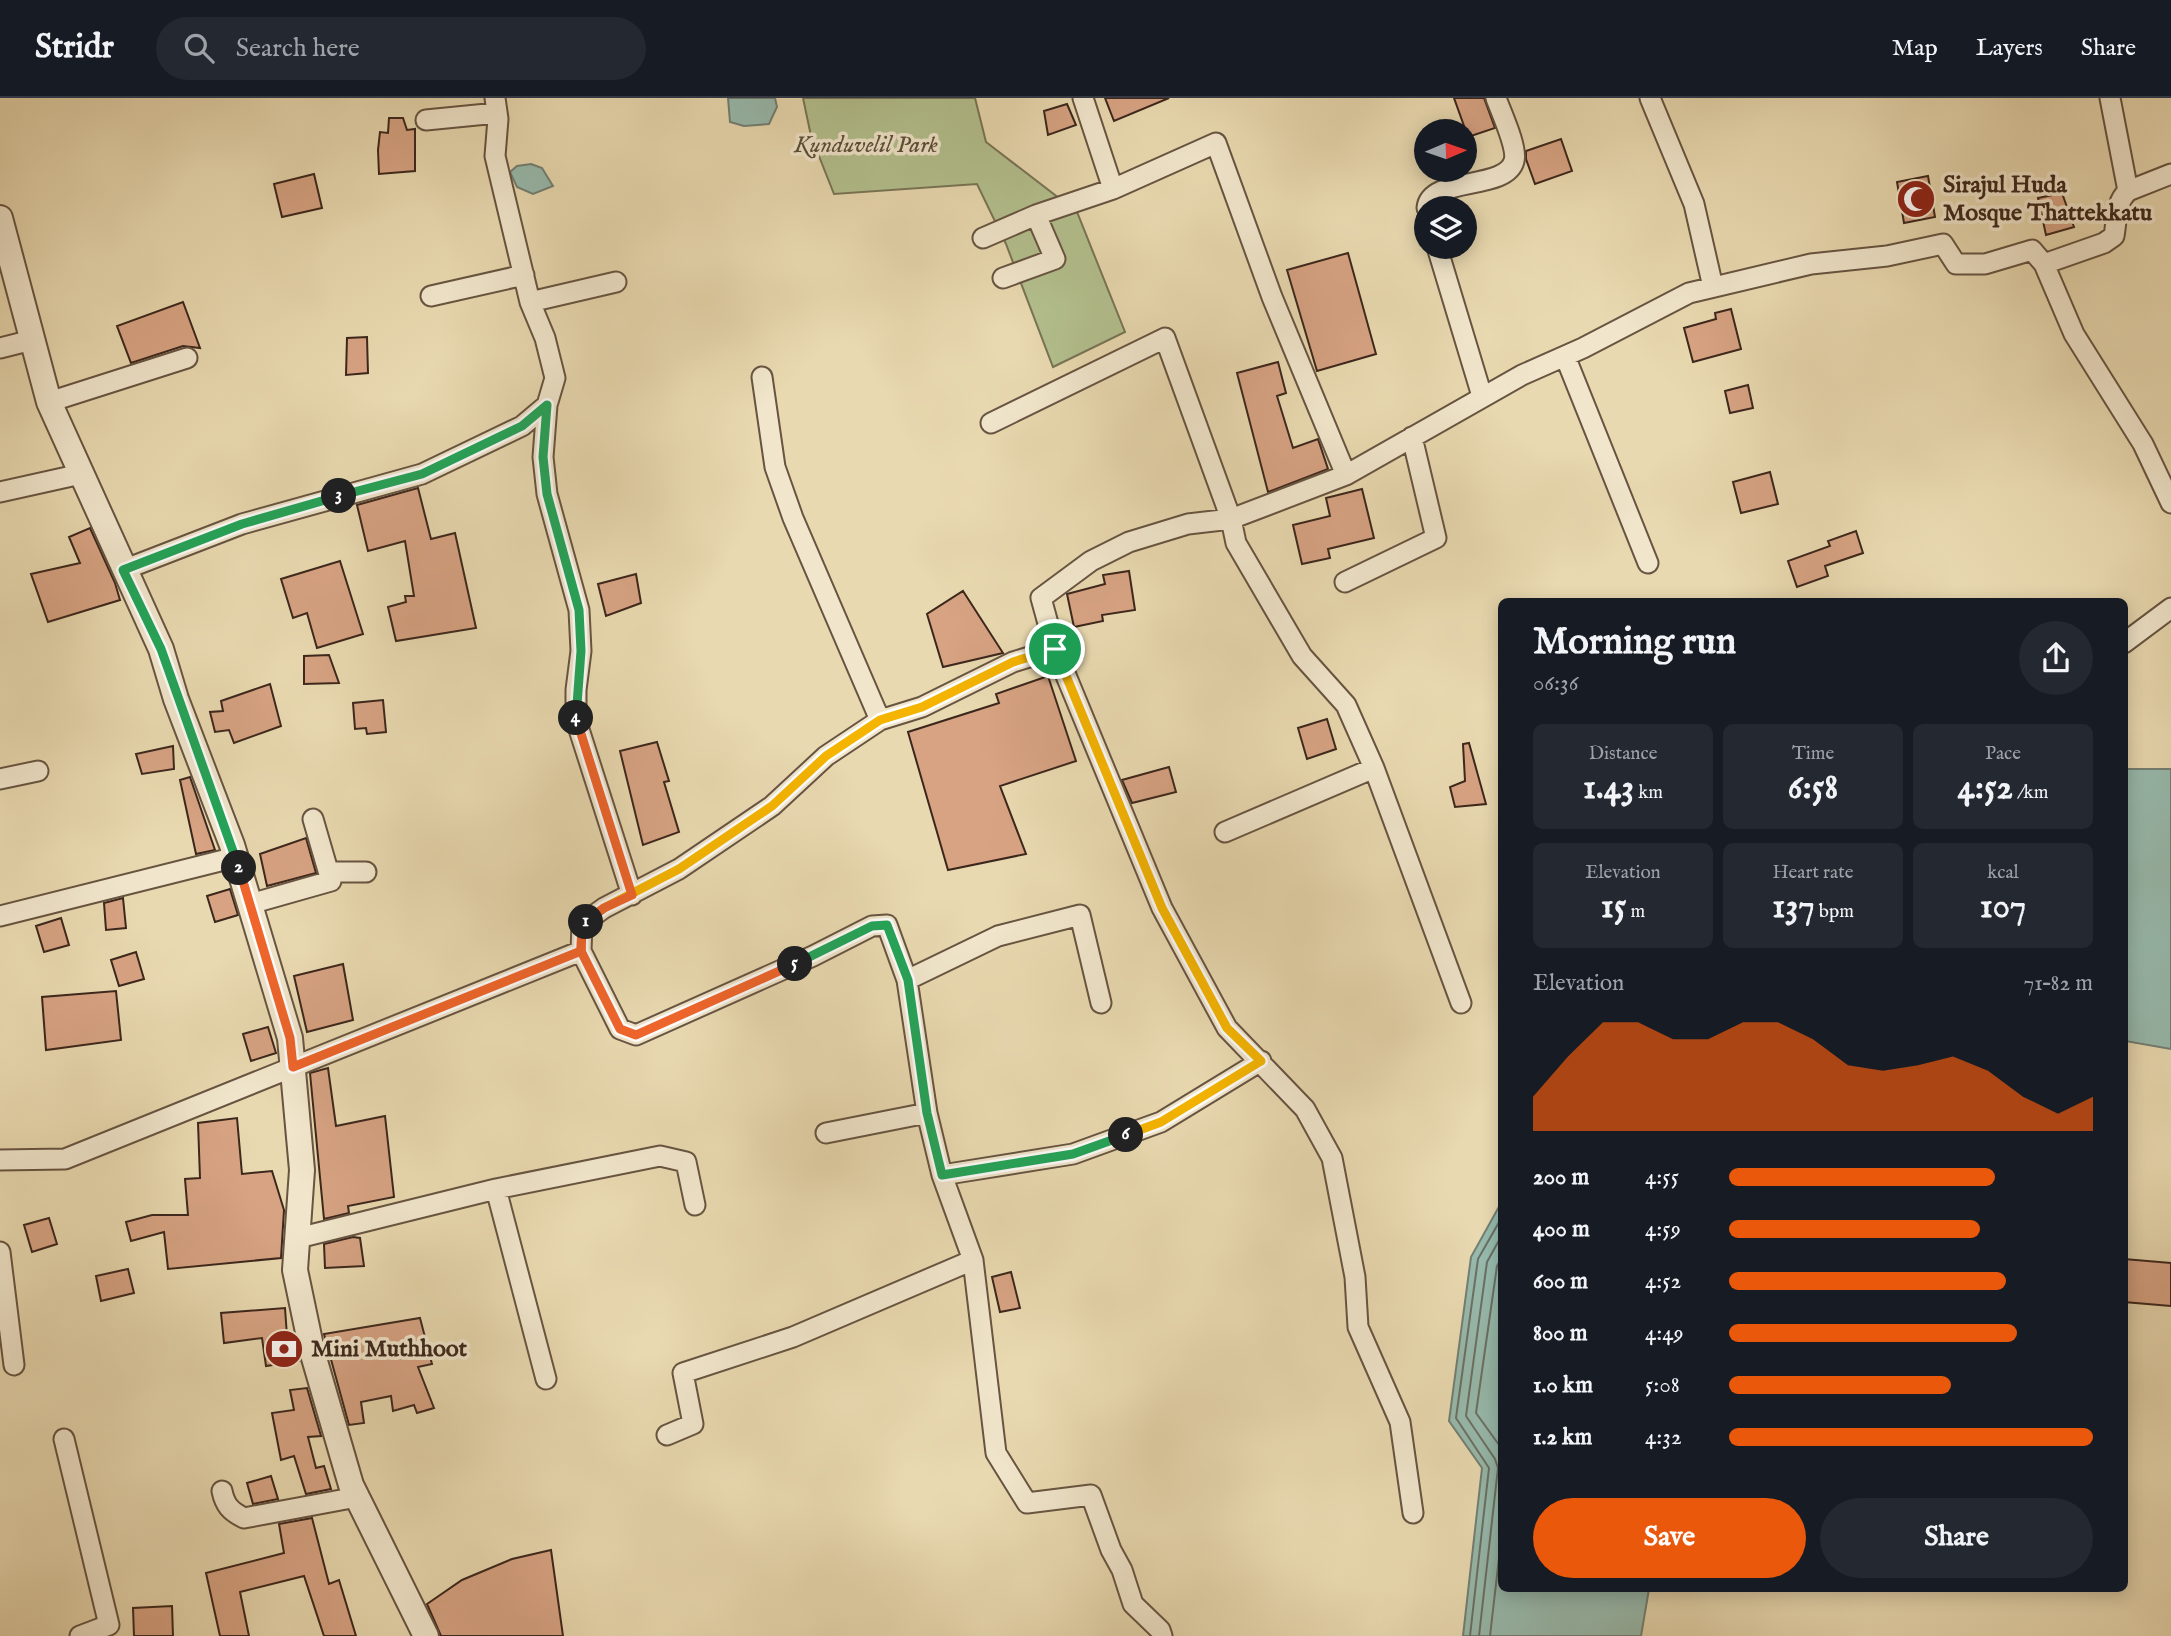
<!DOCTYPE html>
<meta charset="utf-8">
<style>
body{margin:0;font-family:"IM FELL English",serif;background:#242831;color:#f1f3f6;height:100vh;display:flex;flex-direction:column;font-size:26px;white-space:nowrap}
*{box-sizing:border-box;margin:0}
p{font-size:23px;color:#9ea1a6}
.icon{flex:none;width:38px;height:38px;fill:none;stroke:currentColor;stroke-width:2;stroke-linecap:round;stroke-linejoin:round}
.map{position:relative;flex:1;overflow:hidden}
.panel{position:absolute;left:1498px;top:500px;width:630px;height:994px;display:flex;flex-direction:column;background:#171b24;border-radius:10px;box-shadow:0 4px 18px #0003}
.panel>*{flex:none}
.needle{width:46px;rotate:88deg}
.controls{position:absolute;left:1414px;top:21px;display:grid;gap:14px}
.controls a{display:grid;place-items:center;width:63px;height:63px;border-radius:50%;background:#171b24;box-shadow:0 4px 18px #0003;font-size:35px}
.pin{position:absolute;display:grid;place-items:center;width:60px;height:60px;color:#fff;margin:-30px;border:4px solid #fff;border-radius:50%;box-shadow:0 2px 7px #0007}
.km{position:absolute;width:35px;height:35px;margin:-18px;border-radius:50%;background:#222;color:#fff;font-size:19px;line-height:35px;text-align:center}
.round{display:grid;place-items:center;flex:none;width:74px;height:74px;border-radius:37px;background:#242831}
.headline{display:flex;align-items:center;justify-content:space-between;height:119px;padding:0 35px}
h1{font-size:38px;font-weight:700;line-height:52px}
.figures{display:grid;grid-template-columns:repeat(3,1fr);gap:10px;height:119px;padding:7px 35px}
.figures div{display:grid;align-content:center;border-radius:10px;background:#242831;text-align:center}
.figures b{font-size:35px;font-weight:700}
.figures small{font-size:19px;font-weight:400}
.figures p{font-size:19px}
.chart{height:196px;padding:14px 35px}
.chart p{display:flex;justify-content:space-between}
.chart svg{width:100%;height:126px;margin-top:7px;fill:#ea580c;opacity:.7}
.button{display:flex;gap:14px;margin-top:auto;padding:14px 35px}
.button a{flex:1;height:80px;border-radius:42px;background:#ea580c;color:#fff;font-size:28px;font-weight:700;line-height:80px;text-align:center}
.button a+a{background:#242831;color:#f1f3f6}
ul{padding:0 35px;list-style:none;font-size:23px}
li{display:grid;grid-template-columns:112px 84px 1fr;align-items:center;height:52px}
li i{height:18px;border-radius:9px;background:#ea580c}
header{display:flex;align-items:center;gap:42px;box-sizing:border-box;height:98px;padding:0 35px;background:#171b24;border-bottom:2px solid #363941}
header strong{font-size:33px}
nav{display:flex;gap:38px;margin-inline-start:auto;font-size:24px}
.search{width:490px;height:63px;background:#242831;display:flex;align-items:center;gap:18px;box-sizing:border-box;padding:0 24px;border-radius:38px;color:#9ea1a6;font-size:26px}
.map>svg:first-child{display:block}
.green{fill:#b3c08e;stroke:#787455;stroke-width:2}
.water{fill:#97baad;stroke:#737f73;stroke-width:2}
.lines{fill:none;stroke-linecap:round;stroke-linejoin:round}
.shore{stroke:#6a7064;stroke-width:2}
.building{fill:#d7a383;stroke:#3c271c;stroke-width:2}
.minor-casing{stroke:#675441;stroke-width:23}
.tertiary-casing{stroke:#675441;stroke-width:28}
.minor{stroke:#f1e6cc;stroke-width:19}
.tertiary{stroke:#f1e6cc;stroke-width:24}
.split-1-casing{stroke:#fff;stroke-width:14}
.split-2-casing{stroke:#fff;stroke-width:14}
.split-3-casing{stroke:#fff;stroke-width:14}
.split-4-casing{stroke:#fff;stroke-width:14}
.split-5-casing{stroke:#fff;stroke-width:14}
.split-6-casing{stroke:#fff;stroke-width:14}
.split-7-casing{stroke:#fff;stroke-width:14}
.split-1{stroke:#f5b400;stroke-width:9}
.split-2{stroke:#f0652b;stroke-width:9}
.split-3{stroke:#22a559;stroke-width:9}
.split-4{stroke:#22a559;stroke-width:9}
.split-5{stroke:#f0652b;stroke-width:9}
.split-6{stroke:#22a559;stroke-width:9}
.split-7{stroke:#f5b400;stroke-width:9}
.labels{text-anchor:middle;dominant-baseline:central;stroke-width:7;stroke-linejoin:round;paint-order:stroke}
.park-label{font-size:24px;font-style:italic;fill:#5a4d38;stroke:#f1e6cc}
.poi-label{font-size:24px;font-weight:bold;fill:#3c271c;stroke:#f1e6cc;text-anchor:start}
</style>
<header>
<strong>Stridr</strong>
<div class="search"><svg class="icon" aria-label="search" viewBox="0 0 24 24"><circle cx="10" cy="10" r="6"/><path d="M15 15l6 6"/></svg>Search here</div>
<nav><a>Map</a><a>Layers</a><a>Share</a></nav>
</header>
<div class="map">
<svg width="2171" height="1538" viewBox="0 0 2171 1538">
<rect width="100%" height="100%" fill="#e9d9b0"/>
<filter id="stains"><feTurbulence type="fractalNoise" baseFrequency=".00286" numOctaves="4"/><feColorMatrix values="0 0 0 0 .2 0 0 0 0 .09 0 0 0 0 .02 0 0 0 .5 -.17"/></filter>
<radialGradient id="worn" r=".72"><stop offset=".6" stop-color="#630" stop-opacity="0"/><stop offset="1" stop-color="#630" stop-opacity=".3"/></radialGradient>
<path class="green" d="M 803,0 L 975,0 L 986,44 L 1077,114 L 1125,234 L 1053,269 L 1006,146 L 977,86 L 834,96 L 811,38 Z"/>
<path class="water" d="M 728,0 L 775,0 L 777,9 L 769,26 L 744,28 L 730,24 Z
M 531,66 L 542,70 L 553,88 L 533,96 L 517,89 L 510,74 L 517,68 Z
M 2125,671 L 2171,671 L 2171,951 L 2125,943 Z
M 1501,1105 L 1502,1491 L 1649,1491 L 1641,1538 L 1463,1538 L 1482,1370 L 1449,1323 L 1471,1159 Z"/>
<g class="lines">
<path class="shore" d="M 1502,1159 L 1497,1168 L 1476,1315 L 1502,1351
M 1470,1538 L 1489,1370 L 1456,1320 L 1478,1161 L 1502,1119
M 1479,1538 L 1498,1370 L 1495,1361 L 1466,1318 L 1487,1164 L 1502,1137
M 1490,1538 L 1502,1434"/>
</g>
<path class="building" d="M 1105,0 L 1169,0 L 1114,23 Z
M 1454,0 L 1484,0 L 1495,30 L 1468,39 Z
M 1067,6 L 1076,27 L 1048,37 L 1044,13 Z
M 389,20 L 403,20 L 407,32 L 415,31 L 415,73 L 379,76 L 378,52 L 380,34 L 388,35 Z
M 1561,41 L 1572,73 L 1535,86 L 1526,61 L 1526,53 Z
M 314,76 L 322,110 L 282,119 L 274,86 Z
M 1928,78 L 1935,119 L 1904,125 L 1897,84 Z
M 2062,95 L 2074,129 L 2046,137 L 2038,100 Z
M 1348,155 L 1376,256 L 1317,273 L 1287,172 Z
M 183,204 L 200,250 L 183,248 L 131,265 L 117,228 Z
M 1731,211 L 1741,251 L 1693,264 L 1684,230 L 1716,221 L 1715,215 Z
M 367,239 L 368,275 L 346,277 L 347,240 Z
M 1278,264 L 1286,295 L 1277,298 L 1293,350 L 1318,341 L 1328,371 L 1268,394 L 1237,275 Z
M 1748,287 L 1753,310 L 1730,315 L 1725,293 Z
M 1770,374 L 1778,406 L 1741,415 L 1733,384 Z
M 418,390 L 431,441 L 455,435 L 476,530 L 396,543 L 388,509 L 406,504 L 405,498 L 414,498 L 405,443 L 368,453 L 357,407 Z
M 1362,391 L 1374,440 L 1328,451 L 1330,460 L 1302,466 L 1293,427 L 1330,418 L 1326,400 Z
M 90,430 L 115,485 L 120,502 L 48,524 L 31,476 L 80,465 L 69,439 Z
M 1856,433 L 1863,455 L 1825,468 L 1828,478 L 1797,489 L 1788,463 L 1830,448 L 1828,443 Z
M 340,463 L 363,536 L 317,550 L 307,515 L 293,520 L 281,481 Z
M 1129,473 L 1135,512 L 1102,517 L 1103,523 L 1074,529 L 1067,496 L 1105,486 L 1103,477 Z
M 636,476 L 641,505 L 606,518 L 598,486 Z
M 963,493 L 1003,555 L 943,569 L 927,516 Z
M 329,557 L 339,585 L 304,586 L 304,558 Z
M 1048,578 L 1076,663 L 1000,688 L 1026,756 L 948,772 L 908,634 L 999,605 L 996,596 Z
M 270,586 L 281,628 L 234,645 L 229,632 L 215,634 L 210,614 L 223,613 L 221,603 Z
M 383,602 L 386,634 L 367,636 L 366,630 L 355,631 L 353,605 Z
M 1327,621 L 1336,651 L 1307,661 L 1298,630 Z
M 657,644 L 669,683 L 664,684 L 679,734 L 643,747 L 620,653 Z
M 1469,645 L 1486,706 L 1455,709 L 1450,689 L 1465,683 L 1463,646 Z
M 173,648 L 174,671 L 142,676 L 136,656 Z
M 1169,669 L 1176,694 L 1132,705 L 1122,682 Z
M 190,679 L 215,752 L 196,756 L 180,682 Z
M 306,740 L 316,775 L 267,788 L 260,756 Z
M 230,791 L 238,817 L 215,824 L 207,798 Z
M 123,800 L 126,830 L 106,832 L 104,805 Z
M 61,820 L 69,847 L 44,854 L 36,828 Z
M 136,854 L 144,881 L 119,888 L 111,862 Z
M 343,866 L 353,922 L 307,934 L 294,878 Z
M 116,893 L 121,942 L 46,952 L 42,899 Z
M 268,929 L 276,955 L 251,963 L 243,936 Z
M 328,970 L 336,1028 L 385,1018 L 394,1099 L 348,1108 L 349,1115 L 324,1121 L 310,975 Z
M 237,1020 L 242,1076 L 272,1073 L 284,1112 L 281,1160 L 168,1171 L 164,1134 L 131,1143 L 126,1124 L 152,1117 L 188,1117 L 185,1081 L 200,1080 L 198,1025 Z
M 49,1120 L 57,1146 L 32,1154 L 24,1127 Z
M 353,1139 L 360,1140 L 364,1168 L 325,1170 L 324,1146 Z
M 2124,1161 L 2171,1165 L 2171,1208 L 2124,1204 Z
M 128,1171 L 134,1195 L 101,1203 L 96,1178 Z
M 1011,1174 L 1020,1210 L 1000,1214 L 992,1179 Z
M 285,1210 L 287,1238 L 293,1237 L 299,1263 L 266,1268 L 262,1240 L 224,1245 L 221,1215 Z
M 420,1220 L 432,1266 L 418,1269 L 434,1310 L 417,1315 L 414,1307 L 393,1313 L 391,1298 L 361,1304 L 364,1325 L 349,1327 L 324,1236 Z
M 307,1290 L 321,1338 L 308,1339 L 316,1370 L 324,1368 L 331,1391 L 306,1396 L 294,1358 L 281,1362 L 272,1315 L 294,1312 L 290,1292 Z
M 271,1378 L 278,1401 L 253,1406 L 247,1385 Z
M 312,1420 L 329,1486 L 339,1482 L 356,1538 L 324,1538 L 304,1478 L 240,1494 L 249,1538 L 220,1538 L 206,1475 L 284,1455 L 279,1426 Z
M 551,1452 L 563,1538 L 441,1538 L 427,1506 L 462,1482 L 512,1461 Z
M 172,1508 L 173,1538 L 134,1538 L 133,1510 Z"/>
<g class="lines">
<g class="minor-casing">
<path id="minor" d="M 495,0 L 498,21 L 495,58 L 530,204 L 545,240 L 555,280 L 547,307 L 543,359 L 547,396 L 579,512 L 581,553 L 576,592 L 576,622 L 632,797
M 1083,0 L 1113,91 L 1216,45 L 1272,199 L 1346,377
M 1650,0 L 1694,106 L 1713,189
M 2110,0 L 2128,93
M 426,22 L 497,15
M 1427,110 C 1430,78 1506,93 1514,63 C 1518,50 1501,14 1496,0
M 983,140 L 1036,117 L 1113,91
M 1437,149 L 1482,298
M 2044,166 L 2104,145 L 2114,138 C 2117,122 2115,105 2128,93 L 2171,76
M 1003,180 L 1055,161 L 1036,117
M 431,198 L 524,177
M 530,204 L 616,184
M 0,250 L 32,242
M 1565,258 L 1648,465
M 762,279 L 775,369 L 793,420 L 880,622
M 49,304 L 187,260
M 991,325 L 1165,240 L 1231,421 L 1236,445 L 1302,558 L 1346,607 L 1374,670 L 1461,905
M 0,394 L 81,376
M 123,472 L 242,426 L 422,376 L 522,328 L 547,307
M 1345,484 L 1436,440 L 1412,339
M 2124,545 L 2171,510
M 1055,551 L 1162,810 L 1227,930 L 1305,1011 L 1332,1060 L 1355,1179 L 1358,1229 L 1400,1324 L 1413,1415
M 0,681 L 38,673
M 1225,734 L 1374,670
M 329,774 L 366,774
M 250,806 L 331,783 L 313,721
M 0,818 L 236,759
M 581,853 L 582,826 L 604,810 L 679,771 L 772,708 L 826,658 L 880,622 L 922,609 L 1013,564 L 1055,551 L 1041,500 L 1091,463 L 1129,444 L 1188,426 L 1231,421 L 1346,377 L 1522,277 L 1583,250 L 1689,195 L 1811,166 L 1887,158 L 1943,146 L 1956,166 L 1985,166 L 2032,152 L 2044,166 L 2074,236 L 2143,346 L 2171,405
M 907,882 L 998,838 L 1080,817 L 1101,905
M 826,1035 L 927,1015
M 0,1062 L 65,1061 L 581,853 L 620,931 L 636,937 L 813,858 L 872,828 L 887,827 L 907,882 L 927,1015 L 942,1077 L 973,1162 L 996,1355 L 1027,1405 L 1091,1397 L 1111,1452 L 1122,1472 L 1133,1506 L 1160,1532 L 1162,1538
M 942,1077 L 1073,1056 L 1161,1024 L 1261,963
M 496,1091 L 546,1281
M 298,1140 L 496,1091 L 660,1058 L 686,1064 L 695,1107
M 0,1154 L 14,1267
M 667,1337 L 693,1326 L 683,1275 L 793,1239 L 973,1162
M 64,1341 L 109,1527 L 80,1538
M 222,1393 C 225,1407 230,1413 244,1420 L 357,1399"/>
</g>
<g class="tertiary-casing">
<path id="tertiary" d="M 0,120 L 49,304 L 161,551 L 176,601 L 232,747 L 290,940 L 302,1072 L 295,1172 L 312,1253 L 351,1387 L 426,1538"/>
</g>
<use href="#minor" class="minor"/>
<use href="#tertiary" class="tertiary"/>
</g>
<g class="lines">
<g class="split-1-casing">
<path id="split-1" d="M 586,824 L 604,810 L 679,771 L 772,708 L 826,658 L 880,622 L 922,609 L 1013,564 L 1055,551"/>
</g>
<g class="split-2-casing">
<path id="split-2" d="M 239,770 L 290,940 L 293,969 L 581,853 L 582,826 L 586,824"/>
</g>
<g class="split-3-casing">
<path id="split-3" d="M 239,770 L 161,551 L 123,472 L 242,426 L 339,398"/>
</g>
<g class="split-4-casing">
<path id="split-4" d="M 339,398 L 422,376 L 522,328 L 547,307 L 543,359 L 547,396 L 579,512 L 581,553 L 576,620"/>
</g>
<g class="split-5-casing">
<path id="split-5" d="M 576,620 L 632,797 L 604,810 L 582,826 L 581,853 L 620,931 L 636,937 L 795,866"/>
</g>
<g class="split-6-casing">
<path id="split-6" d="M 795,866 L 872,828 L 887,827 L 908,882 L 927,1015 L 942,1077 L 1073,1056 L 1126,1037"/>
</g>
<g class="split-7-casing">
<path id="split-7" d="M 1055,551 L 1162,810 L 1227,930 L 1261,963 L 1161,1024 L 1126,1037"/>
</g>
<use href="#split-1" class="split-1"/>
<use href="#split-2" class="split-2"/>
<use href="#split-3" class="split-3"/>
<use href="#split-4" class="split-4"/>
<use href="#split-5" class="split-5"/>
<use href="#split-6" class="split-6"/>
<use href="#split-7" class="split-7"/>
</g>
<defs>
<g id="mosque-disc" transform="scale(2.0125)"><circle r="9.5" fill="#8f2418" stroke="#f1e6cc"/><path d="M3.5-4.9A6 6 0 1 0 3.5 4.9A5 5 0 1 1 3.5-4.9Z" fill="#fff"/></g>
<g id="bank-disc" transform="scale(2.0125)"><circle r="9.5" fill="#8f2418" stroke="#f1e6cc"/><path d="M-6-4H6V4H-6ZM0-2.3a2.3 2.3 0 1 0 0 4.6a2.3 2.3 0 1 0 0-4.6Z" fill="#fff"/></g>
</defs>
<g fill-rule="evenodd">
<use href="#mosque-disc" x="1916" y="101"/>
<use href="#bank-disc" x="284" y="1251"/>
</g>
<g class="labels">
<g class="park-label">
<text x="866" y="47">Kunduvelil Park</text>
</g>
<g class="poi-label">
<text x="1943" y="87">Sirajul Huda<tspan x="1943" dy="28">Mosque Thattekkatu</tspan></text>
<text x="311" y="1251">Mini Muthhoot</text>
</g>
</g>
<rect width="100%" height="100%" filter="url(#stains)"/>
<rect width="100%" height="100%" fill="url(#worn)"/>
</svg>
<div class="controls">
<a><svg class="needle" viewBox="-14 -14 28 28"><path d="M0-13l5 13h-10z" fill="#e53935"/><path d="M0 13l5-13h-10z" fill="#9ea1a6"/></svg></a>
<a><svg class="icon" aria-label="layers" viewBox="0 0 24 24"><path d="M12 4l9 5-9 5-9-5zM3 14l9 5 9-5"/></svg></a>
</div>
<div class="pin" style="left:1055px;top:551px;background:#1e9e55"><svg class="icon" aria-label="arrive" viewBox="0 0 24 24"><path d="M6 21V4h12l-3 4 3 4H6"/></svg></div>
<b class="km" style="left:586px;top:824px">1</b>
<b class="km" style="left:239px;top:770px">2</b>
<b class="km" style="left:339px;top:398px">3</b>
<b class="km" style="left:576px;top:620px">4</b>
<b class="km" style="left:795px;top:866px">5</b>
<b class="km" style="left:1126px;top:1037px">6</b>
<section class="panel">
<div class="headline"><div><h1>Morning run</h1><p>06:36</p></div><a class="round"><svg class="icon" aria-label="share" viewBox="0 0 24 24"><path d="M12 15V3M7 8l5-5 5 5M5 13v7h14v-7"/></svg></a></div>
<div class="figures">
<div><p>Distance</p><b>1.43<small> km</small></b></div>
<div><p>Time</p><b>6:58</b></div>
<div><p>Pace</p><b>4:52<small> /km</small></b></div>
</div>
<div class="figures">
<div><p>Elevation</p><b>15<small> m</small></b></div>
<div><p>Heart rate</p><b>137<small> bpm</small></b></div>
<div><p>kcal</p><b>107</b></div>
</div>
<div class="chart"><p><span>Elevation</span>71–82 m</p>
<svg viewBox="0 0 160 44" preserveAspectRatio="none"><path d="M0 44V32L10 18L20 6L30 6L40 12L50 12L60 6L70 6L80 12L90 21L100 23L110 21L120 18L130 23L140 32L150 38L160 32V44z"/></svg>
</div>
<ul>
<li><b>200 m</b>4:55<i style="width:73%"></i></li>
<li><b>400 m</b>4:59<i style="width:69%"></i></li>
<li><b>600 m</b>4:52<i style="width:76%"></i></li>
<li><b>800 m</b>4:49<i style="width:79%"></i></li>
<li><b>1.0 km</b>5:08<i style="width:61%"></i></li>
<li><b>1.2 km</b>4:32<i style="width:100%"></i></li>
</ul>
<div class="button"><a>Save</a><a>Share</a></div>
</section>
</div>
